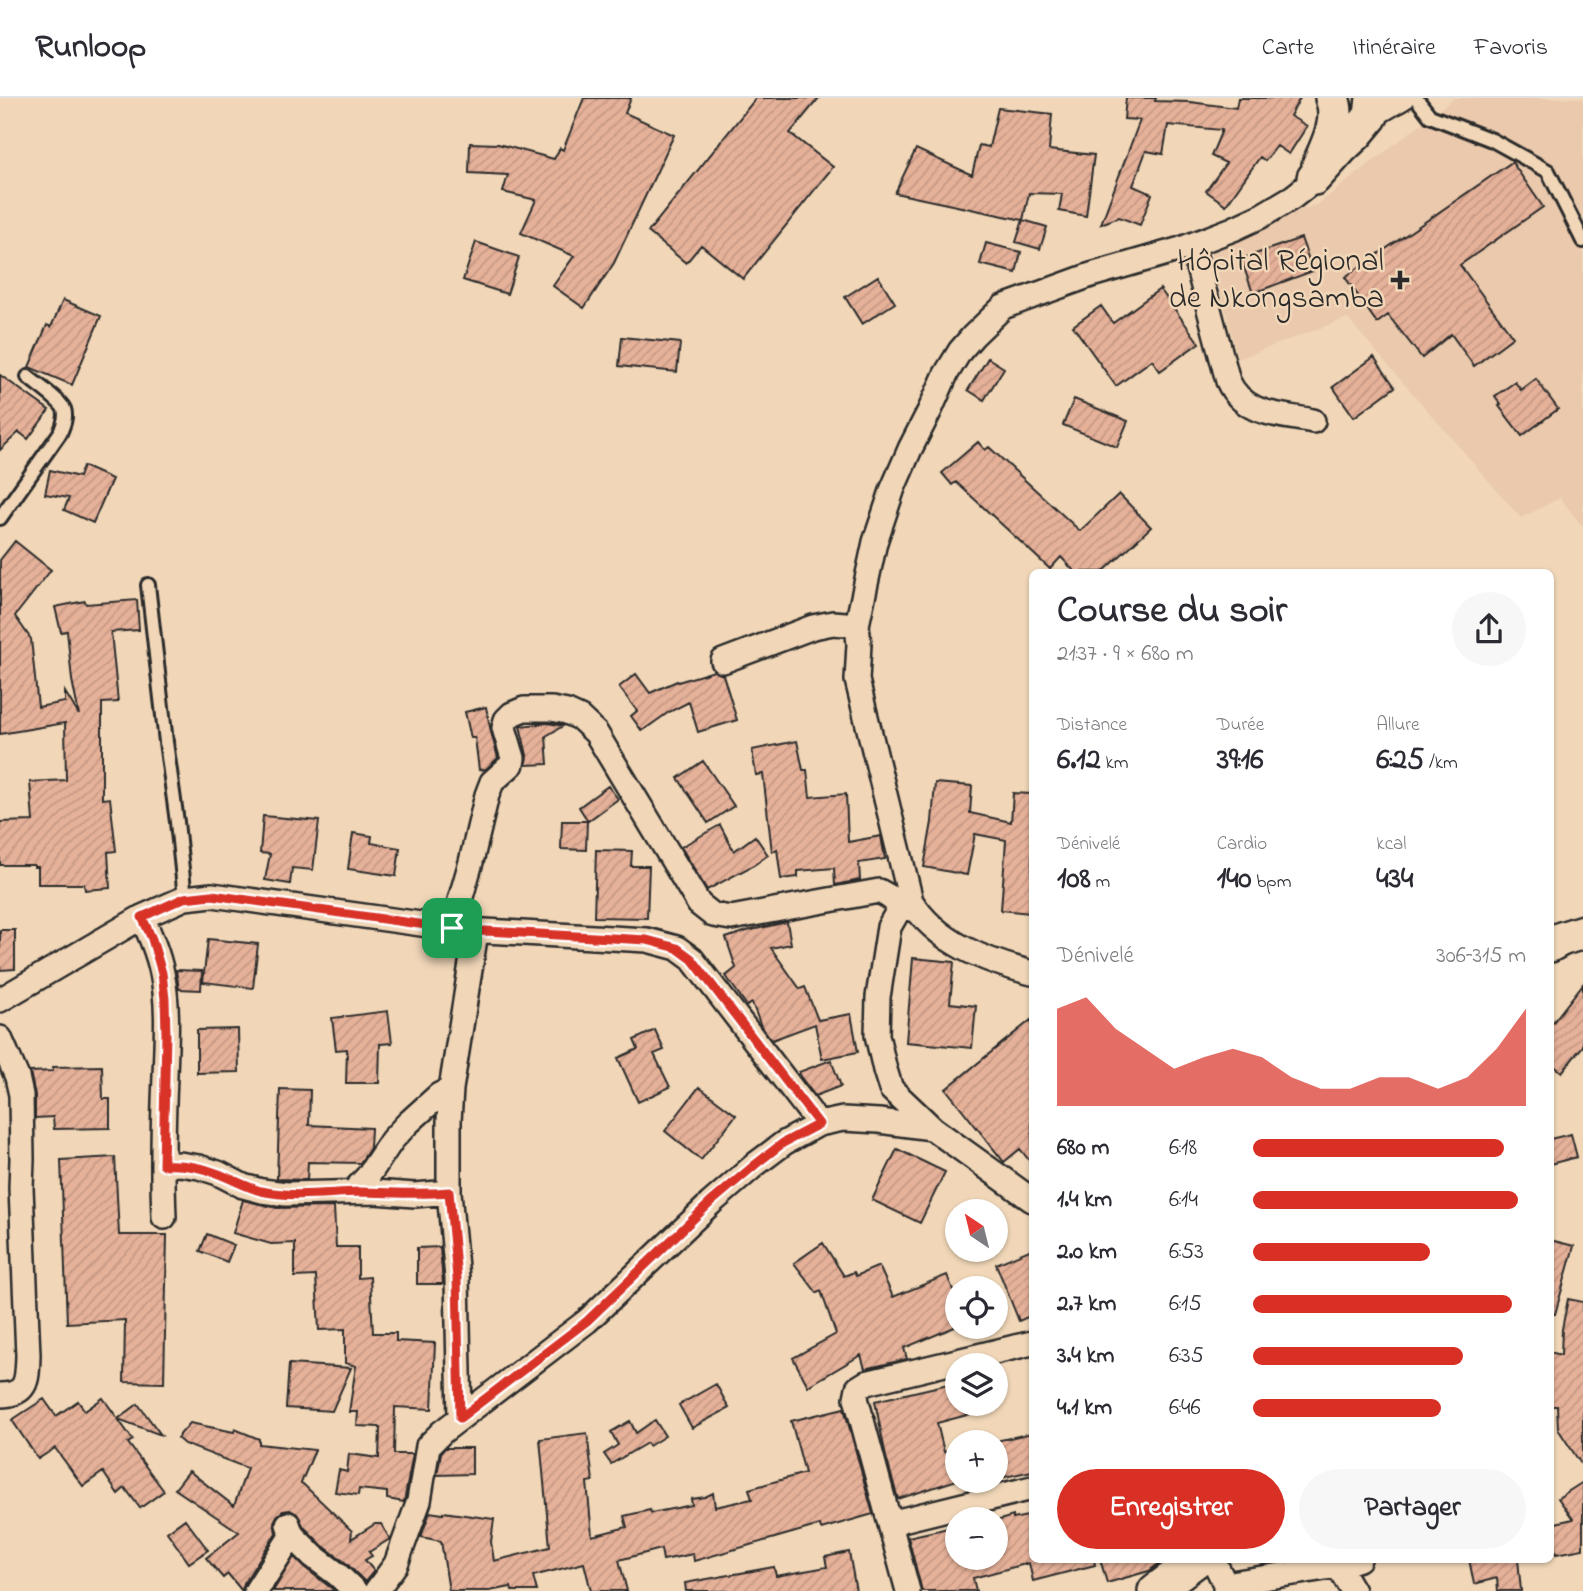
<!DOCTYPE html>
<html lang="fr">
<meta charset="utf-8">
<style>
body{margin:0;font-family:"Indie Flower",sans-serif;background:#f7f7f7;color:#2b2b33;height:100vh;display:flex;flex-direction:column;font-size:26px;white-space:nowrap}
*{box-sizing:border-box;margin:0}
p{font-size:23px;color:#7c7c81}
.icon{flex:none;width:38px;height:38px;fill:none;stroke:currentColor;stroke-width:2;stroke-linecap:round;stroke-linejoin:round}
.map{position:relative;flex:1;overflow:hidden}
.sheet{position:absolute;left:1029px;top:471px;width:525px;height:994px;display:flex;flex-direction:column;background:#fff;border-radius:10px;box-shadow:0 2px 5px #0004}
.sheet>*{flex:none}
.needle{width:46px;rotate:325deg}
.buttons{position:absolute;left:945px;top:1101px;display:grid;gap:14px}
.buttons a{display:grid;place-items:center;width:63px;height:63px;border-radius:50%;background:#fff;box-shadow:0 2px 5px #0004;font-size:35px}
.pin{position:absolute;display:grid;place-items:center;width:60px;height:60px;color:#fff;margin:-30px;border-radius:14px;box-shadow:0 4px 10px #0006}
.round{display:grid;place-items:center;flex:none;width:74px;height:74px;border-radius:37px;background:#f7f7f7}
.headline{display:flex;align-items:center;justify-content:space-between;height:119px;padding:0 28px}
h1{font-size:38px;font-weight:800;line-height:52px}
.figures{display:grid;grid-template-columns:repeat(3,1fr);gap:10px;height:119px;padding:7px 28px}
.figures div{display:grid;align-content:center}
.figures b{font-size:30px;font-weight:800}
.figures small{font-size:19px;font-weight:400}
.figures p{font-size:19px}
.chart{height:196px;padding:14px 28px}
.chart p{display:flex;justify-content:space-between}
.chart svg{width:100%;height:126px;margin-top:7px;fill:#d93025;opacity:.7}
.primary-button{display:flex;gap:14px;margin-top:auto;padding:14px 28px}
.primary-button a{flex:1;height:80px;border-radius:42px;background:#d93025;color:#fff;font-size:28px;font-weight:800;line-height:80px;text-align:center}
.primary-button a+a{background:#f7f7f7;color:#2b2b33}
ul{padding:0 28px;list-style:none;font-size:23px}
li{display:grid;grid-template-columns:112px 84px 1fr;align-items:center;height:52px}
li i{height:18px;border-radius:9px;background:#d93025}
header{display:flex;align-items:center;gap:42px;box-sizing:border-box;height:98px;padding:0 35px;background:#fff;border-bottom:2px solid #e1e1e2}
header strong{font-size:33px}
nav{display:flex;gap:38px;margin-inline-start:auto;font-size:24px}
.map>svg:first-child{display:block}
.built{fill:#eac9ac}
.building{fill:url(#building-hatch);stroke:#2b2b2b;stroke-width:2}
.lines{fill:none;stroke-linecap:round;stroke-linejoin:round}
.lane-casing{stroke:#2b2b2b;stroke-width:18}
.street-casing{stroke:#2b2b2b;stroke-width:28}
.secondary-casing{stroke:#2b2b2b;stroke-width:38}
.lane{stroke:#f1d7b8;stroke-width:12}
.street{stroke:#f1d7b8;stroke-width:23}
.secondary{stroke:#f1d7b8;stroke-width:33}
.route-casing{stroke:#fff;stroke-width:14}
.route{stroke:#d93025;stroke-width:9}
.poi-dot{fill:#2b2b2b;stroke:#f1d7b8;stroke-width:2.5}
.labels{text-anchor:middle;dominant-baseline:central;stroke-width:5;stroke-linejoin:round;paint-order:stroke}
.poi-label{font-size:32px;fill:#2b2b2b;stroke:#f1d7b8;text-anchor:end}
</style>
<header>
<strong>Runloop</strong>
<nav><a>Carte</a><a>Itinéraire</a><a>Favoris</a></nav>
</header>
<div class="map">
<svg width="1583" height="1493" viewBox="0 0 1583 1493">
<defs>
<pattern id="building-hatch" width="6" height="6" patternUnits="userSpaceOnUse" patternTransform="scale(1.75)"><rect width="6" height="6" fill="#e6b199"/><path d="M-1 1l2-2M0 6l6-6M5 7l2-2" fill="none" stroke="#c59884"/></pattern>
</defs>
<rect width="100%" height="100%" fill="#f1d7b8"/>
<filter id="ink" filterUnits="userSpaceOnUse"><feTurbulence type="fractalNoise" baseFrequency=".0143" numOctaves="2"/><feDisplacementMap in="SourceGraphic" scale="14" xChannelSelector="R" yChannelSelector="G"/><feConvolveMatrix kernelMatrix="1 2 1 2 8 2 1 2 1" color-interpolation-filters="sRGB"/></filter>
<g filter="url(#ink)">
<path class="built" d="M 1454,0 L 1583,0 L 1583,429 L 1560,400 L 1521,420 L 1347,220 L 1238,261 L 1208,144 L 1318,106 Z"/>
<path class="building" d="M 584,0 L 631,0 L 625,15 L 674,37 L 614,165 L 584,210 L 553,188 L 574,158 L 521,135 L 536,102 L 503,94 L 508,77 L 469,75 L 470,45 L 498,46 L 554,61 L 560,50 L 563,52 Z
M 756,0 L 819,0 L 790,35 L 833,69 L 743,181 L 701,147 L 686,165 L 648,134 Z
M 1126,0 L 1156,0 L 1155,3 L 1190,4 L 1236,10 L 1238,0 L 1300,0 L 1290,18 L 1307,28 L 1289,56 L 1277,48 L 1265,63 L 1260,59 L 1226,107 L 1206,93 L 1226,65 L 1211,58 L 1222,32 L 1168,27 L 1163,56 L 1146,53 L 1133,88 L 1152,96 L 1140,127 L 1119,119 L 1101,126 L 1140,22 L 1124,21 Z
M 998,10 L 1052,16 L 1049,52 L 1094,57 L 1086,118 L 1059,113 L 1062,96 L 1029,95 L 1023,122 L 895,95 L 916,51 L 972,77 L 979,47 L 989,49 Z
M 1512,64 L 1543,109 L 1460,167 L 1513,239 L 1474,268 L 1451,236 L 1422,260 L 1388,217 L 1377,225 L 1345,179 Z
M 1023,122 L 1047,129 L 1040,151 L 1016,144 Z
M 1301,140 L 1313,173 L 1253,195 L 1241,161 Z
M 476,144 L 519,159 L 507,196 L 463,182 Z
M 986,145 L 1021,154 L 1016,175 L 980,166 Z
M 878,178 L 895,205 L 862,226 L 845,199 Z
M 1160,191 L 1199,245 L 1160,273 L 1152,262 L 1116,288 L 1073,228 L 1101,208 L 1113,225 Z
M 63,202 L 101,218 L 72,287 L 29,269 L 47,227 L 51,229 Z
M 622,239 L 680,245 L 677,274 L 619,268 Z
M 1374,259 L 1395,289 L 1354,319 L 1333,289 Z
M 988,260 L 1004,270 L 984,302 L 968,292 Z
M 0,277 L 49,312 L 28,341 L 19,334 L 0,352 Z
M 1536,281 L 1558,311 L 1522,338 L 1499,308 L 1501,307 L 1495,298 L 1515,284 L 1521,292 Z
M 1074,301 L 1128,323 L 1117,349 L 1063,327 Z
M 978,344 L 985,352 L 989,349 L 1080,433 L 1119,396 L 1151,429 L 1103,474 L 1075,474 L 1061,459 L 1050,471 L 956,384 L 952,387 L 942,375 Z
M 83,368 L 112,381 L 93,425 L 64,412 L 69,400 L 45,396 L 50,372 L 79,379 Z
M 15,443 L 51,472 L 15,518 L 31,541 L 38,609 L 65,604 L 65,594 L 79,617 L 72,582 L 67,533 L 61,534 L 55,509 L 85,503 L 86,506 L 137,502 L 139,532 L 111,534 L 118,604 L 102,605 L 102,701 L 110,700 L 116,753 L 108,754 L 110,790 L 85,792 L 84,786 L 38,786 L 38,769 L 34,769 L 34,767 L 0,767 L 0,724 L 33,723 L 30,684 L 66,682 L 65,625 L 0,636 L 0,462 Z
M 714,573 L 723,577 L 737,622 L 698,634 L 689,604 L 669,614 L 642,633 L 631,618 L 637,613 L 619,589 L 636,576 L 650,595 L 677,583 L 678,584 Z
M 486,609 L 491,634 L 498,660 L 486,671 L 479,672 L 475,640 L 471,640 L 465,614 Z
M 548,625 L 563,628 L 546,638 L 548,666 L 526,667 L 527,657 L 520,628 Z
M 797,643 L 803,672 L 807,672 L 810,699 L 846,696 L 848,744 L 881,738 L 885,761 L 859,765 L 860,782 L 835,787 L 834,770 L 798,773 L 798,779 L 781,781 L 777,751 L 772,754 L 763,676 L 756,677 L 752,652 Z
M 703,663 L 734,708 L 708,725 L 678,680 Z
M 935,685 L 972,688 L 970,715 L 1011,724 L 1013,695 L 1032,696 L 1032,794 L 1030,815 L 1001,812 L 1006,742 L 975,736 L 967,777 L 924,769 L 932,724 Z
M 608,688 L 618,701 L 588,723 L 579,709 Z
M 263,718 L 319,723 L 313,772 L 292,770 L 290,786 L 265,782 L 270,756 L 260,755 Z
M 562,723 L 587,723 L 586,752 L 561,751 Z
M 720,727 L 734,753 L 755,738 L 768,757 L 754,767 L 707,792 L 681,749 Z
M 353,735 L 372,738 L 371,745 L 400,750 L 396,778 L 348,771 Z
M 596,752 L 632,753 L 631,768 L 649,768 L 647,820 L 594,819 Z
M 787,824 L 791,846 L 771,850 L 800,891 L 805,889 L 818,922 L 851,916 L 858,954 L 822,961 L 815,926 L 772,942 L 761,928 L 752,905 L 747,908 L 726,878 L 736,870 L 726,840 L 747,833 Z
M 0,832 L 15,832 L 15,871 L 0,872 Z
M 208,841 L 258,846 L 253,890 L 203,884 Z
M 913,860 L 954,864 L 950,905 L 976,908 L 972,950 L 906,944 Z
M 176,872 L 202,873 L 201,892 L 179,891 Z
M 1583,886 L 1583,948 L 1562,974 L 1550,965 L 1550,928 Z
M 388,913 L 392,945 L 380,946 L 379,985 L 346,985 L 347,951 L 336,952 L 332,920 Z
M 1032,921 L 1032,1066 L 1020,1051 L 1004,1064 L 946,991 Z
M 238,931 L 239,974 L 197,975 L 197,932 Z
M 655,932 L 664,952 L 654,956 L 670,989 L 638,1004 L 618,960 L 638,951 L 634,942 Z
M 831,962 L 841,988 L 815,998 L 802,981 L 799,974 Z
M 102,968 L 103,1001 L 110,1001 L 110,1030 L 54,1031 L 53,1019 L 35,1020 L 35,997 L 30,974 L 53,973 L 53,969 Z
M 699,989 L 736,1017 L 701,1062 L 665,1033 Z
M 280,991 L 310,992 L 309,1027 L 371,1030 L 370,1050 L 360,1065 L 308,1064 L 307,1082 L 277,1081 Z
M 1571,1036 L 1577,1059 L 1550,1066 L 1550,1041 Z
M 897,1051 L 945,1074 L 920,1125 L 872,1102 Z
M 115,1059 L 119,1137 L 167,1137 L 164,1285 L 124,1284 L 125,1222 L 67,1225 L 61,1062 Z
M 243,1102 L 277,1110 L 334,1109 L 336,1149 L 358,1149 L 358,1180 L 370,1179 L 373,1235 L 396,1235 L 396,1243 L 435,1245 L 432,1311 L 395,1309 L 394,1356 L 413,1356 L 404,1404 L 387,1401 L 387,1394 L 359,1391 L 358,1397 L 335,1394 L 339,1372 L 347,1374 L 349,1356 L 379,1360 L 380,1329 L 357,1328 L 358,1314 L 349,1314 L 356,1268 L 345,1265 L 345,1231 L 319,1232 L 316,1178 L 295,1179 L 295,1145 L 271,1146 L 233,1135 Z
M 207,1136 L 234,1147 L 227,1164 L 200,1153 Z
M 1550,1142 L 1574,1148 L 1555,1216 L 1550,1216 Z
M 823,1145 L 844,1178 L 854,1174 L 856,1178 L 879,1168 L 893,1199 L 947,1177 L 957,1202 L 957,1228 L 904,1250 L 907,1261 L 865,1271 L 861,1257 L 808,1288 L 793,1260 L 836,1236 L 821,1193 L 817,1195 L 794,1165 Z
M 440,1149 L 443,1186 L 417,1186 L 417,1150 Z
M 1032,1151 L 1032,1217 L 1019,1223 L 996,1166 Z
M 1568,1201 L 1583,1204 L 1583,1369 L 1558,1331 L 1557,1308 L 1550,1308 L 1550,1254 L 1561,1257 L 1562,1231 Z
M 289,1266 L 351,1270 L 332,1313 L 286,1310 Z
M 957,1284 L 957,1306 L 990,1306 L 990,1311 L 937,1325 L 944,1354 L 957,1351 L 957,1382 L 898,1401 L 886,1359 L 875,1303 Z
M 716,1286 L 729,1310 L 692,1330 L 679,1307 Z
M 103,1300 L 133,1342 L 128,1345 L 164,1393 L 140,1410 L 125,1390 L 118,1396 L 103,1374 L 83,1388 L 55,1350 L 38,1361 L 12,1322 L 44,1301 L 56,1318 L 78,1303 L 85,1313 Z
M 138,1306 L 161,1337 L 118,1321 Z
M 844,1310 L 873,1416 L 821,1431 L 820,1427 L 694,1463 L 693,1456 L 663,1462 L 661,1451 L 619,1462 L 627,1493 L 591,1493 L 584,1465 L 533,1478 L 537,1493 L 512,1493 L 511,1489 L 489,1493 L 449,1493 L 441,1443 L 421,1439 L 430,1414 L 443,1416 L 443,1414 L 494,1421 L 491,1444 L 494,1463 L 550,1449 L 540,1341 L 587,1335 L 593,1383 L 587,1384 L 592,1438 L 627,1429 L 624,1418 L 650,1412 L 651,1415 L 692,1407 L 691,1401 L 705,1399 L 713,1395 L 715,1409 L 752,1401 L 749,1391 L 805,1375 L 791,1323 Z
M 655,1322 L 665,1338 L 649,1348 L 647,1345 L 611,1366 L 604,1356 L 618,1347 L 611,1334 L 630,1323 L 636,1335 Z
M 190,1325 L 234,1334 L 235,1331 L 259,1341 L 259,1346 L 315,1352 L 301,1385 L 303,1386 L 352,1433 L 351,1441 L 375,1426 L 381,1426 L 390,1441 L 369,1454 L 372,1458 L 365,1462 L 374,1473 L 365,1484 L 346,1465 L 322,1447 L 304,1429 L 297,1416 L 290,1412 L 283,1413 L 277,1418 L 274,1424 L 276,1435 L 244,1485 L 242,1493 L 228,1476 L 223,1480 L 206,1460 L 239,1434 L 175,1391 L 189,1373 L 234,1408 L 247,1370 L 184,1346 L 177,1340 Z
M 1032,1335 L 1032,1373 L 996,1381 L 996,1343 Z
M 445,1350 L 472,1350 L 472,1376 L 437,1377 L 441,1355 Z
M 1583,1384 L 1583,1451 L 1556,1456 L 1551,1426 L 1573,1421 L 1558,1400 Z
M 1032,1417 L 1032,1461 L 1094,1461 L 1095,1467 L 1033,1483 L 1029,1465 L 973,1480 L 976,1493 L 922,1493 L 908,1439 L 957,1428 L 957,1460 L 996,1460 L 996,1423 L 1013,1418 L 1013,1421 Z
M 185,1421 L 208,1452 L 189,1465 L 167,1434 Z
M 849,1454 L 856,1493 L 686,1493 L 685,1485 L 774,1469 L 776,1478 L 827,1469 L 825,1459 Z
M 294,1459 L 304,1469 L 335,1493 L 273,1493 Z
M 1100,1461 L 1165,1461 L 1149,1473 L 1107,1485 Z
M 1469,1461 L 1518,1461 L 1521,1493 L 1498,1493 L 1497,1480 L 1474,1486 Z"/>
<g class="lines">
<g class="lane-casing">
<path id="lane" d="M 1416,0 L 1430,18 L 1492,42 L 1548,73 L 1583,143
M 0,420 L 60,335 C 63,328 67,319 64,311 C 60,302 36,286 28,279
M 148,487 L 166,644 L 177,724 L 185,800"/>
</g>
<g class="street-casing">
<path id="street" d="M 1371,18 L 1402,0
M 1181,151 L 1192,147 L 1228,283 C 1244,318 1279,316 1313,323
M 723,563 L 813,529 L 833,525 L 857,527
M 915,812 L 901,808 L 889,829 L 878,899 L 877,937 L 885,972 L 891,991 L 932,1030
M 142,819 C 150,837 158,855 162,875 C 169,908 166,944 165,978 C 163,1025 162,1072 164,1119
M 452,830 L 471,764 L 487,697 L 492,684 L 512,666 L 513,660 L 504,630 L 506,622 L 512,616 L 524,611 L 552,611 L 567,614 L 580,620 L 596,635 L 699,806 L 713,817 L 731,820 L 879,793 L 888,798 L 901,808
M 1032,875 C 986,863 937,845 911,803 L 857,582 L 859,546 L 857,527 L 875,444 L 893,390 L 910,351 L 930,312 L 946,276 L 960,253 L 973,238 L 1003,209 L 1091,177 L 1181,151 L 1233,131 L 1261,118 L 1293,99 L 1307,88 L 1314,80
M 0,902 L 142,819 L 185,800 L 212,797 L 464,832
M 0,940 L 17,979 L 21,997 L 22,1061 L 21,1090 L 28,1257 C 27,1280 29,1297 0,1297
M 163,1067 L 180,1066 L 199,1069 L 218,1075 L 243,1088 L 262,1093 L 286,1096 L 374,1094 L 415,1097 L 449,1094
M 353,1094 L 368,1078 L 392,1042 L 408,1025 L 439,997 L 451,991
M 460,1320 L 457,1180 L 449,1094 L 449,1023 L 451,991 L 476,834 L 485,833 L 647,842 L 677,850 L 692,861 L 819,1026
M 890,1425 L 1032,1390
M 288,1426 L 292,1437 L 313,1458 L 337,1476 L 355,1493
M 1213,1461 L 1225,1486 L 1225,1493
M 1338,1468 L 1353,1493
M 1225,1486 L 1338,1468 L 1359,1461
M 256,1493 L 292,1437
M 376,1493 L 396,1466 L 419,1403 L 428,1348 L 442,1334 L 587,1223 L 711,1105 L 756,1066 L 784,1045 L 819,1026 L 843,1021 L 879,1023 L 932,1030 L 1032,1102
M 908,1493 L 856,1300 L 858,1290 L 866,1285 L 1032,1245"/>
</g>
<g class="secondary-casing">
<path id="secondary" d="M 1319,67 C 1328,46 1341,22 1332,0
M 1314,80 L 1342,49 L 1356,36 L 1371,18 L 1373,0
M 1550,847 L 1561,841 L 1583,834
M 1155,1493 L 1198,1461"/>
</g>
<use href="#lane" class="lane"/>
<use href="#street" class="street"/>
<use href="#secondary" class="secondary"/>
</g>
</g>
<g class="lines" filter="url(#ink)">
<g class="route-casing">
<path id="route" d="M 212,797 L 476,834 L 485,833 L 647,842 L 677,850 L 692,861 L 819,1026 L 783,1045 L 756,1066 L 711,1104 L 587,1223 L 460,1320 L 457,1180 L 449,1094 C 418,1097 389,1094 358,1094 C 326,1095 292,1100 261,1093 C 245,1089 231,1080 216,1075 C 198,1068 182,1066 163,1067 L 166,936 L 165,901 L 162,875 L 152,841 L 142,819 L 184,800 Z"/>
</g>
<use href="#route" class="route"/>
</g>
<path class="poi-dot" d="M1396.5 171.5h7v7h7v7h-7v7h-7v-7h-7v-7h7z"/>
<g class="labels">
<g class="poi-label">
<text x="1384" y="164">Hôpital Régional<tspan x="1384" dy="37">de Nkongsamba</tspan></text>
</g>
</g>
</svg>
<div class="buttons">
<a><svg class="needle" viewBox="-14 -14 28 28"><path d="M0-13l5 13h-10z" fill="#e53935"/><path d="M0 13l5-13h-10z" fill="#7c7c81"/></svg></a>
<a><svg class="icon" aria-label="locate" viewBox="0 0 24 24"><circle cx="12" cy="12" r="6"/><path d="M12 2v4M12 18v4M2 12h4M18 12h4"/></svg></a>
<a><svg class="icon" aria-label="layers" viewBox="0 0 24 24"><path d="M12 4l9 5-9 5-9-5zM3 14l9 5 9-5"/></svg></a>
<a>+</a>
<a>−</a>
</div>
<div class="pin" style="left:452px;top:830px;background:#1e9e55"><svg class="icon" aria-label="arrive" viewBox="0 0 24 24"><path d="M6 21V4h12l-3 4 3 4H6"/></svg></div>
<section class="sheet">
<div class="headline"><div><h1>Course du soir</h1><p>21:37 · 9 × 680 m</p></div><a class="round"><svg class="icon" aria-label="share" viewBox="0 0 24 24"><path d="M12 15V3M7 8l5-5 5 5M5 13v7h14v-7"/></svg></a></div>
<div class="figures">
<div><p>Distance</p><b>6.12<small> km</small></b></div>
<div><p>Durée</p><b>39:16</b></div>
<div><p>Allure</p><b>6:25<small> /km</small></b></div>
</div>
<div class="figures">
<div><p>Dénivelé</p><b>108<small> m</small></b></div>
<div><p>Cardio</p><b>140<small> bpm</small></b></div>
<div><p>kcal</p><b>434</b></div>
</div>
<div class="chart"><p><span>Dénivelé</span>306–315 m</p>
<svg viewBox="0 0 160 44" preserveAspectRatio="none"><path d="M0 44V10L10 6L20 17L30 24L40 31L50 27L60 24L70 27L80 34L90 38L100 38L110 34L120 34L130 38L140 34L150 24L160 10V44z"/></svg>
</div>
<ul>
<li><b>680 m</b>6:18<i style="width:92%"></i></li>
<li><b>1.4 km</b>6:14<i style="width:97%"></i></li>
<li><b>2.0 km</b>6:53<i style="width:65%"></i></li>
<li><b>2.7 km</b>6:15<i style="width:95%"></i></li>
<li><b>3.4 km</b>6:35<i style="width:77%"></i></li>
<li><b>4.1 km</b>6:46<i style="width:69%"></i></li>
</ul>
<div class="primary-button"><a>Enregistrer</a><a>Partager</a></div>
</section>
</div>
